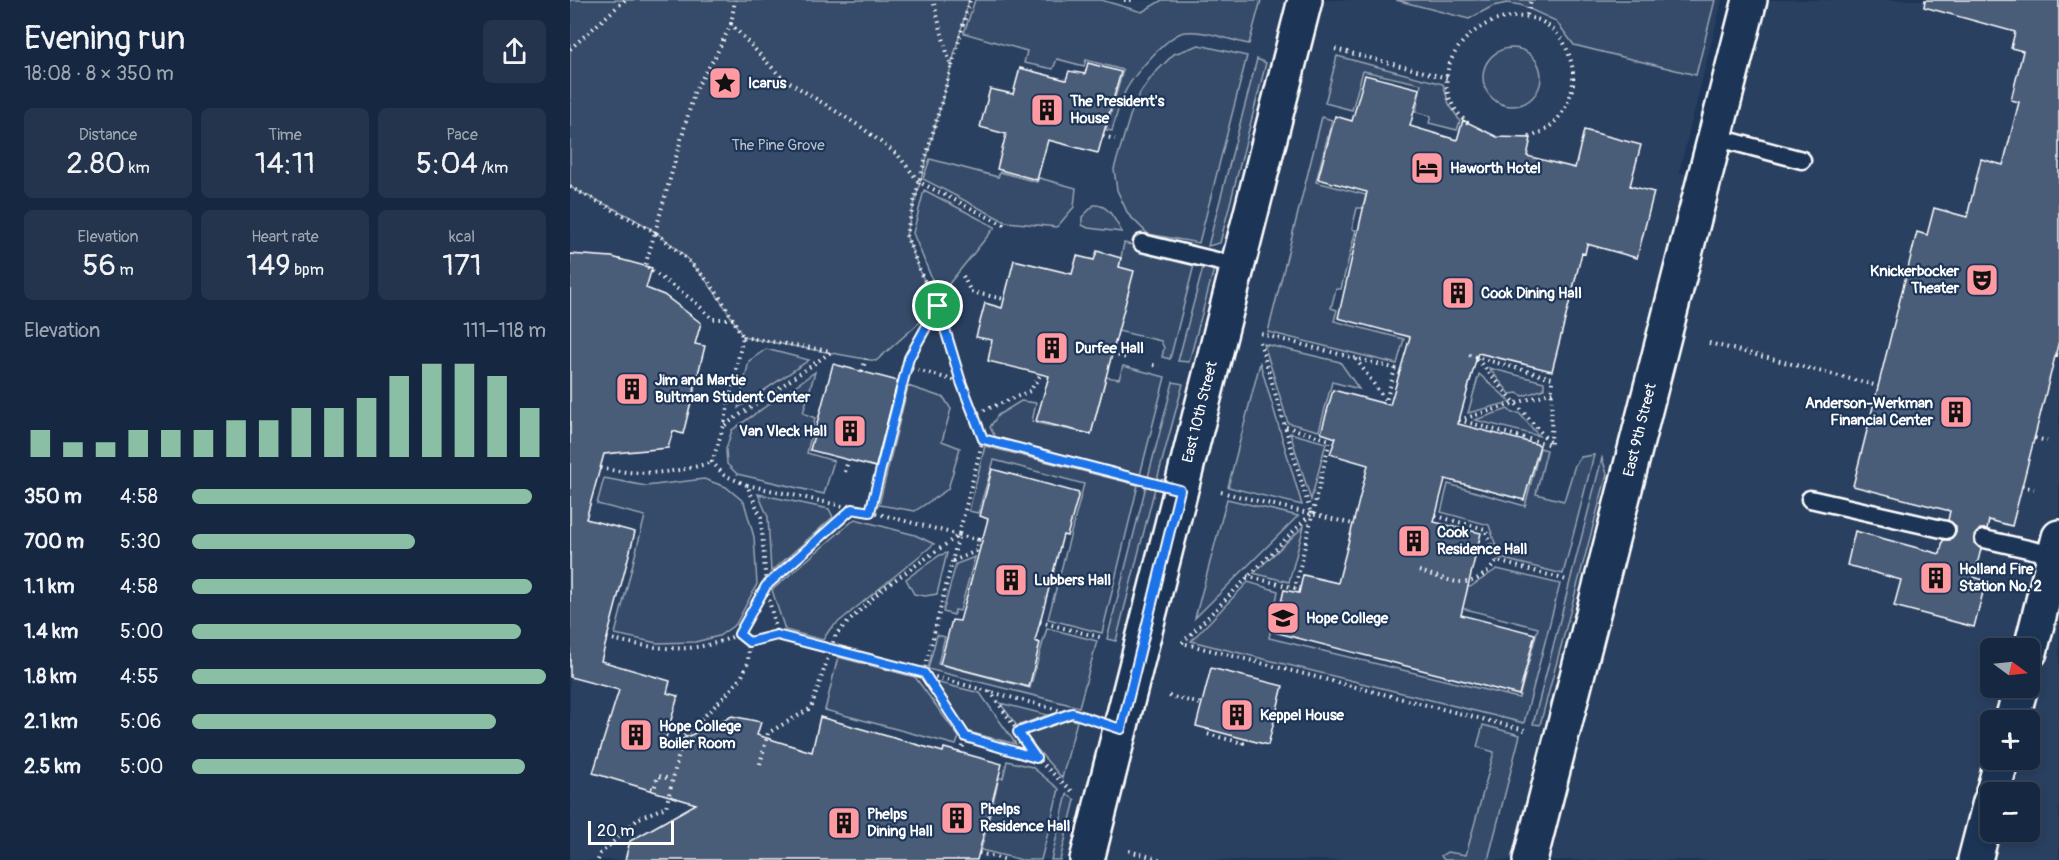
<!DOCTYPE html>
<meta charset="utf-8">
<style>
body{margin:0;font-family:Pangolin,sans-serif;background:#23344c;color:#f1f3f6;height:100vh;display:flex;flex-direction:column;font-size:22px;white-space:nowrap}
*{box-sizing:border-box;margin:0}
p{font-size:20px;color:#9ea6b1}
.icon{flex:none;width:33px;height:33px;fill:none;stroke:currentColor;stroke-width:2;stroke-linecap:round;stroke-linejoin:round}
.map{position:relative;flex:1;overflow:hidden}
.drawer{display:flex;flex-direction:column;background:#162841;width:570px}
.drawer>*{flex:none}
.needle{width:39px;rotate:105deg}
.fabs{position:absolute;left:1410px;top:638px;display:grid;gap:12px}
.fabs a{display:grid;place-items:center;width:60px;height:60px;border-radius:9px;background:#162841;box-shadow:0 3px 9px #0003,0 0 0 2px #35445a;font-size:30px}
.scale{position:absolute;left:18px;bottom:15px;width:86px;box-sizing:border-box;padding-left:6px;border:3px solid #fff;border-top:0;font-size:16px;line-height:21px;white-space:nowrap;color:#fff;-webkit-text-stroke:4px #1d3557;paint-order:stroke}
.pin{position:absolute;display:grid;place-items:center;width:51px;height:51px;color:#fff;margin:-26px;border:3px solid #fff;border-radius:50%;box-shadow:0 2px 6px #0007}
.round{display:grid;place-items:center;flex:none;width:63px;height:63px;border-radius:9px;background:#23344c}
.head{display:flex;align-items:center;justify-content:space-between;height:102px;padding:0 24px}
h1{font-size:33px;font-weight:600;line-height:45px}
.stats{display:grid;grid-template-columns:repeat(3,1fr);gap:9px;height:102px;padding:6px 24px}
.stats div{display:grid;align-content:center;border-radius:9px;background:#23344c;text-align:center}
.stats b{font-size:30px;font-weight:600}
.stats small{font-size:16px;font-weight:400}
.stats p{font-size:16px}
.chart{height:168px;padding:12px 24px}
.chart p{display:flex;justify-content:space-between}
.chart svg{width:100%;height:108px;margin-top:6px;stroke:#8abfa5;stroke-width:6}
ul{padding:0 24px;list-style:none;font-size:20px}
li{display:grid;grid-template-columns:96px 72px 1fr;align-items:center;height:45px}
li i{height:15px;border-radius:8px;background:#8abfa5}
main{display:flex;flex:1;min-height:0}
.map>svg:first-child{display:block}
.built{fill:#2a4161;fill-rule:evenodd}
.green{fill:#364b69;stroke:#9aa5b4;stroke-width:1.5}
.building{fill:#4a5d79;stroke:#fff;stroke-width:1.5}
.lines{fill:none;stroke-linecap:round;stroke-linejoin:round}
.service-casing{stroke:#fff;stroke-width:21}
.tertiary-casing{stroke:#fff;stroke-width:38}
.secondary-casing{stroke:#fff;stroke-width:38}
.primary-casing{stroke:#fff;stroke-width:38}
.path{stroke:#fff;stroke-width:4;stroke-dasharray:1.5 4.5;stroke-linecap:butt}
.service{stroke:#1d3557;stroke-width:16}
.tertiary{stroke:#1d3557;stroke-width:33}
.secondary{stroke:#1d3557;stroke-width:33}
.primary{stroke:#1d3557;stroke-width:33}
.route-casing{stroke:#fff;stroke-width:12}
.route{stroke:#1a73e8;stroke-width:8}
.labels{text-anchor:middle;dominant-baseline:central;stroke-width:4.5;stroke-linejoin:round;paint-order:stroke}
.poi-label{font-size:15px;font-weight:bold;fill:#fff;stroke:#1d3557;text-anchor:start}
.park-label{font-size:15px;fill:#b9c0ca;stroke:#1d3557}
.street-label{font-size:15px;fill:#fff;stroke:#1d3557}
</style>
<main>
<section class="drawer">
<div class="head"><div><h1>Evening run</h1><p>18:08 · 8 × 350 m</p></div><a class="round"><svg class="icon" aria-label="share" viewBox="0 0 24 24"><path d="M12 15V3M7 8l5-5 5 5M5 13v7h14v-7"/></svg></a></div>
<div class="stats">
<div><p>Distance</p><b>2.80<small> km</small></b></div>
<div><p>Time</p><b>14:11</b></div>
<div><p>Pace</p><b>5:04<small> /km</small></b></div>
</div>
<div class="stats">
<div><p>Elevation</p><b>56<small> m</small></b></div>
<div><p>Heart rate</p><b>149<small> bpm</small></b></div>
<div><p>kcal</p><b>171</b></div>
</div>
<div class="chart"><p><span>Elevation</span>111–118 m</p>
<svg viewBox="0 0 160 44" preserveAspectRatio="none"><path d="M5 44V33M15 44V38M25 44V38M35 44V33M45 44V33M55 44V33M65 44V29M75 44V29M85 44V24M95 44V24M105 44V20M115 44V11M125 44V6M135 44V6M145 44V11M155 44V24"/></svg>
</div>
<ul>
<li><b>350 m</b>4:58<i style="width:96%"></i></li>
<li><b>700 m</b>5:30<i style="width:63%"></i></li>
<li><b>1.1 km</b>4:58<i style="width:96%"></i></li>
<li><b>1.4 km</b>5:00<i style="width:93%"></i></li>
<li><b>1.8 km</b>4:55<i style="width:100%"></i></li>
<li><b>2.1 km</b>5:06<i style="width:86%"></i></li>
<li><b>2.5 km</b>5:00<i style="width:94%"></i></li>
</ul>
</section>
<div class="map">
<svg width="1489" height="860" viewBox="0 0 1489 860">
<rect width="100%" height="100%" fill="#1d3557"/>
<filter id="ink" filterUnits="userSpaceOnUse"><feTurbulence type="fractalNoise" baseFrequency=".0167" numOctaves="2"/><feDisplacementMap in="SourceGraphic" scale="12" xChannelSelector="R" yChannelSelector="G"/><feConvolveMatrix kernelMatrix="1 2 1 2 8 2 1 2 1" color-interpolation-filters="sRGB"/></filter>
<g filter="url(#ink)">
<path class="built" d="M 0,0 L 1152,0 L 1109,172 L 1134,179 L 1180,0 L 1489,0 L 1489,860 L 0,860 ZM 1420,648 L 1460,648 L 1460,687 L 1420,687 ZM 1420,720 L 1460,720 L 1460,759 L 1420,759 ZM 1420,792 L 1460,792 L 1460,831 L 1420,831 Z"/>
<path class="green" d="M 0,0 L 399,0 L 336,235 L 352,276 L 368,306 L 306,361 L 173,337 C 150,297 124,258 85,232 C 60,214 28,202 0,187 Z
M 405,0 L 531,0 L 572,12 L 592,0 L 691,0 L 679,44 C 659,40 636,30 616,32 C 600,32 565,74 557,88 C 550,100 546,117 542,131 L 536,130 L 553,70 L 516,60 L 514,66 L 487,59 L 483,69 L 454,63 L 457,51 L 394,33 Z
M 826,0 L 1145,0 L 1126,75 L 1004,45 L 986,21 L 951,5 L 937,3 L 923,6 L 899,19 Z
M 629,45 L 677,56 L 629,243 L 578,234 L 558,214 L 547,190 L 544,169 L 560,116 L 570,93 L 583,75 L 604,54 Z
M913 77a29 29 0 1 1 58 0a29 29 0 1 1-58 0Z
M 767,56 L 873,84 L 879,104 L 890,121 L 887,130 L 859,123 L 861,116 L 846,112 L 851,84 L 793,71 L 782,110 L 755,103 Z
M 687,59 L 696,63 L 650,243 L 638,246 Z
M 752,117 L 762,120 L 746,182 L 796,195 L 793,208 L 787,208 L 782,229 L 786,230 L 771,289 L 766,289 L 761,308 L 767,310 L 764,321 L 834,339 L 827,364 L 698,332 Z
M 360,159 L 428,177 L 430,172 L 467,182 L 469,178 L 506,188 L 504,207 L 487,227 L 436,222 L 353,179 Z
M 354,190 L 425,227 L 369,296 L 343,233 Z
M 524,205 C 539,204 545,221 552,232 L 518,228 L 512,225 L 512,217 Z
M 554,243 L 625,261 L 600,359 L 592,357 L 594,348 L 591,341 L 548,331 L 563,271 L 549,267 Z
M 634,264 L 644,269 L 619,362 L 608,361 Z
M 694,344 L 770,362 L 789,389 L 762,382 L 749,431 L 718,423 Z
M 196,349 L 239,360 L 168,408 L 179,361 Z
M 690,363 L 732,505 L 658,487 Z
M 553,366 L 595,377 L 570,475 L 425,437 L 420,427 L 428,415 L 451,401 L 466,403 L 462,422 L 521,434 L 536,377 L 549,379 Z
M 919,368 L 974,382 L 974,389 L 953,396 L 947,393 L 940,394 Z
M 245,372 L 233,413 L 245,418 L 237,453 L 264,461 L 254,494 L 167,474 L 157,464 L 156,449 L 162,430 Z
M 909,374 L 941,402 L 898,413 Z
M 603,382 L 613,384 L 587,480 L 578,477 Z
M 338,386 L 374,398 L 381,409 L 372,441 L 390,448 L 378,489 L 345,511 L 309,505 Z
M 938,409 L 942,413 L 949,413 L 969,436 L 905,420 Z
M 720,433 L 756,443 L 741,500 Z
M 415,446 L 568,485 L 532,633 L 478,619 L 514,484 L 424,460 L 408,513 L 399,511 Z
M 970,448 L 977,450 L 966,494 L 994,501 L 1005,465 L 1011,457 L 1024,455 L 993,574 L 930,558 L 919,525 L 871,512 L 878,484 L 955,506 Z
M 1032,458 L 1037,474 L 970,725 L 963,724 Z
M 34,478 L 76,486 L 134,479 L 156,487 L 174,502 L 184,537 L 187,584 L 166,624 L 149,636 L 125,642 L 87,643 L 45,634 L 75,516 L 27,504 Z
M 576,486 L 585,488 L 546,641 L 537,639 Z
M 188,494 L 259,509 L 263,517 L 201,572 L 198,517 Z
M 657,499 L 728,516 L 625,618 Z
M 285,519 L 345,535 L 364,544 L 260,629 L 253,640 L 215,630 L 202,590 Z
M 734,526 L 719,582 L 683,573 L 684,573 Z
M 377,553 L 367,594 L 355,596 L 344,594 L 336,579 L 370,555 Z
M 405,557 L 390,611 L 385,610 L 384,615 L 373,612 L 386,564 Z
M 927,569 L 990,584 L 954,723 L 621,641 L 678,582 L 708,591 L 699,638 L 949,698 L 968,628 L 846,596 L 851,574 L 900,587 Z
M 477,628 L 527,641 L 509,707 L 358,669 L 367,635 L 375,637 L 368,664 L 460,688 Z
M 268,657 L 345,677 L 389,737 L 386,745 L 255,710 Z
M 365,682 L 410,693 L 446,744 L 398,732 Z
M 430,703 L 478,715 L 447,726 Z
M 497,718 L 507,721 L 492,778 L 453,733 Z
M 913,725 L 950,735 L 918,860 L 874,860 L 871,856 L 877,852 L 896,855 L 924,752 L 907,747 Z
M 437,761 L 462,767 L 489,789 L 471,860 L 452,860 L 411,850 L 429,778 L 433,778 Z
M 497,794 L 505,800 L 490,860 L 481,860 Z"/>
<path class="building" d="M 1355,0 L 1489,0 L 1489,341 L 1442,526 L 1419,520 L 1417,529 L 1410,529 L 1404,536 L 1404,543 L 1411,549 L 1404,577 L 1416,581 L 1404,627 L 1324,606 L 1331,580 L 1277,565 L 1285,531 L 1370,554 L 1373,540 L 1380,540 L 1386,533 L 1386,526 L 1378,520 L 1380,511 L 1283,486 L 1347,232 L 1357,235 L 1364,208 L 1397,217 L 1411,159 L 1433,165 L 1449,102 L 1441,100 L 1453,51 L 1441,48 L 1445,32 L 1354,7 Z
M 518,63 L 551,72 L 528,153 L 478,140 L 467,180 L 427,169 L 436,134 L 410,127 L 420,89 L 443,94 L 450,68 L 496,80 L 499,71 L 515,74 Z
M 795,75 L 850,89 L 840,126 L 887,140 L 893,120 L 927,137 L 961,138 L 957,156 L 1005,168 L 1014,130 L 1071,145 L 1060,186 L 1084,192 L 1067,258 L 1017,244 L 1015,254 L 1012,253 L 982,371 L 908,353 L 888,424 L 970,445 L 954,500 L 875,479 L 864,522 L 911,533 L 891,615 L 965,634 L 949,695 L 704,632 L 714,590 L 729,593 L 733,575 L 768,583 L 798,465 L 760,454 L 766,438 L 751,433 L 763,390 L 820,405 L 840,337 L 768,318 L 797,192 L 748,179 L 765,116 L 782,121 Z
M 527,251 L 551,258 L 549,267 L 564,271 L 521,434 L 466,421 L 479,376 L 418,361 L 422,340 L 406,337 L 415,303 L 432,308 L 444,260 L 502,274 L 507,256 L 524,260 Z
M 0,254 L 42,257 L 82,268 L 76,288 L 94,295 L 131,323 L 125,344 L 135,346 L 113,434 L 103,431 L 98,448 L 34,454 L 16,519 L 65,532 L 31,661 L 100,681 L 97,693 L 108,696 L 93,748 L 162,716 L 191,722 L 187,735 L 242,752 L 250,717 L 373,752 L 374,748 L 432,764 L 407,860 L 55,860 L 60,841 L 126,804 L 23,773 L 49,690 L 0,677 Z
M 263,364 L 328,381 L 306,467 L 240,450 Z
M 422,469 L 509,493 L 497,536 L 493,535 L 465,641 L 470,643 L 459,687 L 370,664 L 382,620 L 390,621 L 418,519 L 410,516 Z
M 641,668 L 713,686 L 698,745 L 626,726 Z"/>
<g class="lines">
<g class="service-casing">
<path id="service" d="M 1145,137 L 1232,160
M 572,243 L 667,266
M 1240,499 L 1376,530
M 1414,539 L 1484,555"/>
</g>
<g class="tertiary-casing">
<path id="tertiary" d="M 517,860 L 735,0"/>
</g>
<g class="secondary-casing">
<path id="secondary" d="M 1460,652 L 1489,537
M 1442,720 L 1451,687
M 1423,792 L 1432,759
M 1405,860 L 1420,802"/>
</g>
<g class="primary-casing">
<path id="primary" d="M 960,860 L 1180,0"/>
</g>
<path class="path" d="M 554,0 L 567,0
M 957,15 L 961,0
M 161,24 L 165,0
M 0,49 L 55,0
M 765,49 L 877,78
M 382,66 L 400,0
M 898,123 C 842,77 906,0 969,20 C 979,25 989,34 995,45 C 1002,60 1006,77 1001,93 C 994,116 979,133 955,138
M 533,136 L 545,139
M 0,187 L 85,232 L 125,90 L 145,57 L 161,24 L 211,77 L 291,127 L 328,155 L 349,182 L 381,68 L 363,0
M 434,225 L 349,182 L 336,235 L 352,276 L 368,306 L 391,383 L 413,439 L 581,482
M 393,276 L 401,292 L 434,299
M 163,319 L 143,319 L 124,301 L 75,266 L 85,232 C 102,246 119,260 134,277 C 150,294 161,316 173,337 L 154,425 L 142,462 L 154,475 L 177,485 L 191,517 L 196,586 L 207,635 L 179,642
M 691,334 L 831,370
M 173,337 L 260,351
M 690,342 L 741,514 L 612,643 L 959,731
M 1139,343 L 1308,386
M 542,354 L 557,358
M 899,355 L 982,378 L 981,445
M 1486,355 L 1489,356
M 786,359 L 816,401 L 825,369
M 907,359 L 981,444
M 583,365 L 589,366
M 336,367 L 390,382
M 292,371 L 296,359
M 403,415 L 460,391 L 471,374
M 889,420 L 983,392
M 889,420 L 981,445
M 155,425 L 261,352
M 1465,438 L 1477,441
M 413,439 L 354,673 L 396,737 L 466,758 L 504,793
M 30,468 C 69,476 104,474 142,462
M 275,472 L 278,460
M 177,485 L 309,514 L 389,535 L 312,589 L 266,634 L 261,649 L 207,635
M 1452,486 L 1464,489
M 651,492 L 783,524
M 300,512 L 339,358 L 368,306
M 866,516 L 915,529 L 927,561
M 389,535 L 409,540
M 383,561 L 406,551 L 409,540 L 412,541
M 849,571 C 884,581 901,594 927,561 L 997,580
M 677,576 L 725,588 L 760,440 L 714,426
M 470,622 L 533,638
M 37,638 C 86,649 122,656 169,634
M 420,691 L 466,758
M 599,696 L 631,704
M 638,729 L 637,734 L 673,743 L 671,747
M 448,732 L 501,714
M 391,753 L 396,737
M 190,764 L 198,733 L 241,708 L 261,649 L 522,719
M 81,788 L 84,789 L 88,776 L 101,779
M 559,851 L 592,860
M 409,853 L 437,860
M 28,860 L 30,854 L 69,818 L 96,807 L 113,737 L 155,696 L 171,678 L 178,663 L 179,642 L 169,634 L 196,586 L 282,509"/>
<use href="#service" class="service"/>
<use href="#tertiary" class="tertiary"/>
<use href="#secondary" class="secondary"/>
<use href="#primary" class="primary"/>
</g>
</g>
<g class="lines" filter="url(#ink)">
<g class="route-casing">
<path id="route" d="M 368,306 L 391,382 L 413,439 L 610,490 L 551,729 L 502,713 L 448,732 L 466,758 L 396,737 L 354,673 L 207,635 L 179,642 L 169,634 L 196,586 L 282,509 L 300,512 L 339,358 Z"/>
</g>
<use href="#route" class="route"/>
</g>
<defs>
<g id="sight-square" transform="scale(1.725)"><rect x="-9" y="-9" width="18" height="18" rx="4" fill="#ff9aa2" stroke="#1d3557"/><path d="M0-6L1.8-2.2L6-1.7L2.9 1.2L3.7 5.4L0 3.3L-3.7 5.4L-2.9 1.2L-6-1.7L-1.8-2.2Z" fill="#111"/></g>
<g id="building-square" transform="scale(1.725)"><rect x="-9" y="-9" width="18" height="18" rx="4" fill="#ff9aa2" stroke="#1d3557"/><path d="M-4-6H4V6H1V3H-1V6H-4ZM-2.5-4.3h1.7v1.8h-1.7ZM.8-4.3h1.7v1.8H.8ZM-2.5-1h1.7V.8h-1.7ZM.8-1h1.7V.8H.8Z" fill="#111"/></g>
<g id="hotel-square" transform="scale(1.725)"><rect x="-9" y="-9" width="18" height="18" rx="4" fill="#ff9aa2" stroke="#1d3557"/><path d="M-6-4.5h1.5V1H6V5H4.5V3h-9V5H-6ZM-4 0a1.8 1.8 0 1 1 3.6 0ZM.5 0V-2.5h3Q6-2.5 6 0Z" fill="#111"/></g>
<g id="theatre-square" transform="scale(1.725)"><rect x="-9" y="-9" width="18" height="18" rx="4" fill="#ff9aa2" stroke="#1d3557"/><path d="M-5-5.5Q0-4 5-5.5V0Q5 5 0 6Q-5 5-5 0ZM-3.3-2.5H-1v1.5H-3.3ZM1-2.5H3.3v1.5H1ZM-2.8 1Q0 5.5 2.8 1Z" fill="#111"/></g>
<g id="university-square" transform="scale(1.725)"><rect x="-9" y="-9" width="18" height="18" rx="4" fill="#ff9aa2" stroke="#1d3557"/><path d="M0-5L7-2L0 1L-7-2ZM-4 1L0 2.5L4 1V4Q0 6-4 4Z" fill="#111"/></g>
</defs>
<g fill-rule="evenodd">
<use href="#sight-square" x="155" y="83"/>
<use href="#building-square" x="477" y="110"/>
<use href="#hotel-square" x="857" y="168"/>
<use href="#theatre-square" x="1412" y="280"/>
<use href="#building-square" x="888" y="293"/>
<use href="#building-square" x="482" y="348"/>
<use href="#building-square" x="62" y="389"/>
<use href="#building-square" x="1386" y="412"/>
<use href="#building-square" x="280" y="431"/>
<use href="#building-square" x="844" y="541"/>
<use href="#building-square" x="1366" y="578"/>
<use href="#building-square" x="441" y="580"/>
<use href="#university-square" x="713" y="618"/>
<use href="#building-square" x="667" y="715"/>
<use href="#building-square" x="66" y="735"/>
<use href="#building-square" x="387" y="818"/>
<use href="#building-square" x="274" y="823"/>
</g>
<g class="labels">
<g class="poi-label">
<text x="178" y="83">Icarus</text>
<text x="500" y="101">The President's<tspan x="500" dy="17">House</tspan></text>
<text x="880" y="168">Haworth Hotel</text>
<text x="1389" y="271" text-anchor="end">Knickerbocker<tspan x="1389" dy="17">Theater</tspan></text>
<text x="911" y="293">Cook Dining Hall</text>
<text x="505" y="348">Durfee Hall</text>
<text x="85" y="380">Jim and Martie<tspan x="85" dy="17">Bultman Student Center</tspan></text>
<text x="1363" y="403" text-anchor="end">Anderson-Werkman<tspan x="1363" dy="17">Financial Center</tspan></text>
<text x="257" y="431" text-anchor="end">Van Vleck Hall</text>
<text x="867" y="532">Cook<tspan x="867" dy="17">Residence Hall</tspan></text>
<text x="1389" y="569">Holland Fire<tspan x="1389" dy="17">Station No. 2</tspan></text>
<text x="464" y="580">Lubbers Hall</text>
<text x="736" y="618">Hope College</text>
<text x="690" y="715">Keppel House</text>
<text x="89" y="726">Hope College<tspan x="89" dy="17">Boiler Room</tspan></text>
<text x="410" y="809">Phelps<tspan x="410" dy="17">Residence Hall</tspan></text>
<text x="297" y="814">Phelps<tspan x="297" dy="17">Dining Hall</tspan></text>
</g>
<g class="park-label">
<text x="208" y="145">The Pine Grove</text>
</g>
<g class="street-label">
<text transform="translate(630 412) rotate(-76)">East 10th Street</text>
<text transform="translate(1070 430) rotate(-76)">East 9th Street</text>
</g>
</g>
</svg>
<div class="fabs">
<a><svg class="needle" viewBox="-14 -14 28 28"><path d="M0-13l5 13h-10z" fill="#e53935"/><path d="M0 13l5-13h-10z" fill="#9ea6b1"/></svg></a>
<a>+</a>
<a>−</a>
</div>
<div class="scale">20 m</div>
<div class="pin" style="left:368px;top:306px;background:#1e9e55"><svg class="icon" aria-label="arrive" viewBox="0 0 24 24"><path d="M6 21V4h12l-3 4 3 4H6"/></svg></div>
</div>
</main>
